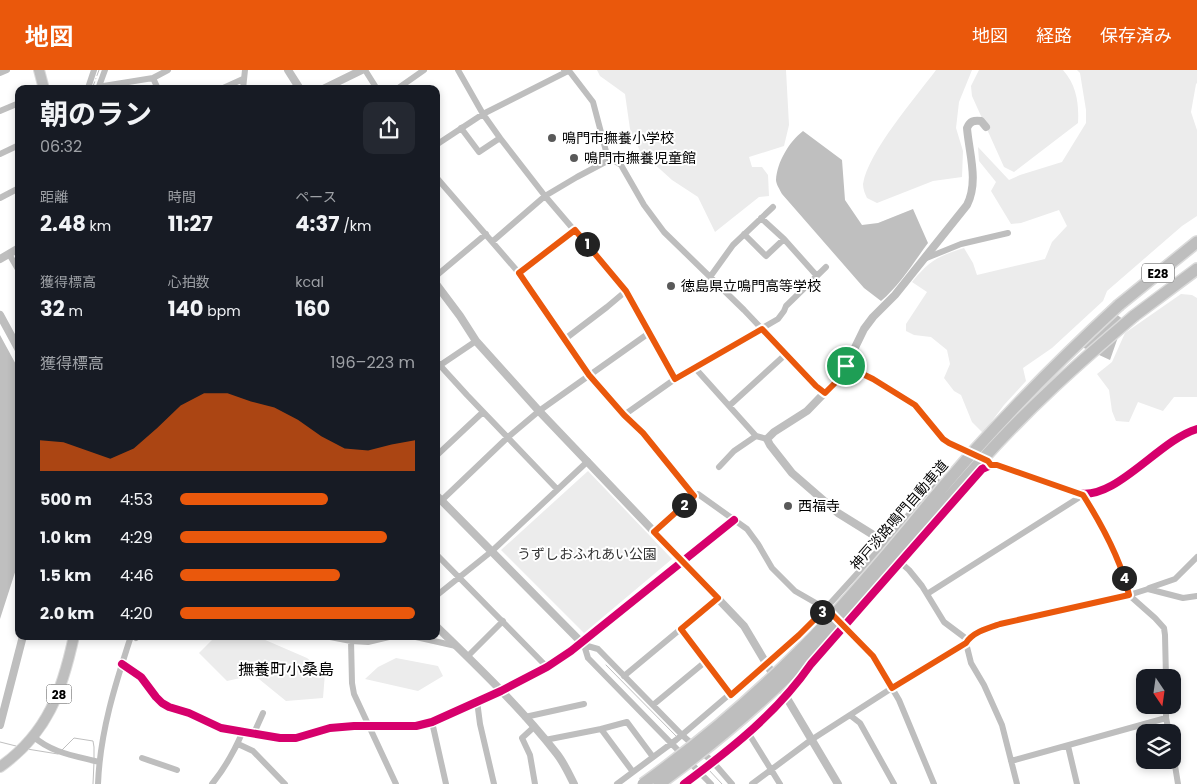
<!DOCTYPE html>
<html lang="ja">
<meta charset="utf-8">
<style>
body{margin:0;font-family:Poppins,"Noto Sans JP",sans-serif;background:#242831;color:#f1f3f6;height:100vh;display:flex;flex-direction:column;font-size:19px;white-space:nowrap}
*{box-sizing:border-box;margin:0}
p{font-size:16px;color:#9ea1a6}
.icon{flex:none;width:28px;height:28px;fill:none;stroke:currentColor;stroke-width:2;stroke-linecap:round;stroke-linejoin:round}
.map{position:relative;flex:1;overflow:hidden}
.details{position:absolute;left:15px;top:15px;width:425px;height:555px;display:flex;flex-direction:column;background:#171b24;border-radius:10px;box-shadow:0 2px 8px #0003}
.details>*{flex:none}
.needle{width:32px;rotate:167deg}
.tools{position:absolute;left:1136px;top:599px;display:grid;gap:10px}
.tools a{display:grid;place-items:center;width:45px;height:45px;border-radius:10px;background:#171b24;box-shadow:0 2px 8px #0003;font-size:25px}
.pin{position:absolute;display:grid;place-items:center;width:42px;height:42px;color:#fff;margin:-21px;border:2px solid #fff;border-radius:50%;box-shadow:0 1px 5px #0007}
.km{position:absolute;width:25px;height:25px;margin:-12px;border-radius:50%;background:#222;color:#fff;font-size:14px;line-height:25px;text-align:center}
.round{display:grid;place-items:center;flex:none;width:52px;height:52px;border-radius:10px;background:#242831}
.overview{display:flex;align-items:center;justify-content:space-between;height:85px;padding:0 25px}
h1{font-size:28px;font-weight:700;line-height:38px}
.metrics{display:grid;grid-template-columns:repeat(3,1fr);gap:8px;height:85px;padding:5px 25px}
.metrics div{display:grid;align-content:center}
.metrics b{font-size:21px;font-weight:700}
.metrics small{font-size:14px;font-weight:400}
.metrics p{font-size:14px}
.chart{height:140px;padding:10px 25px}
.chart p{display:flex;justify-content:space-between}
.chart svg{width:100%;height:90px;margin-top:5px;fill:#ea580c;opacity:.7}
ul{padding:0 25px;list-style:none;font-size:16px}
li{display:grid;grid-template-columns:80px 60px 1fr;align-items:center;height:38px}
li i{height:12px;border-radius:6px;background:#ea580c}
header{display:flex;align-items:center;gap:30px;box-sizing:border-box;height:70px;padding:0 25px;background:#ea580c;color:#fff}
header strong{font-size:24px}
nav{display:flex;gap:28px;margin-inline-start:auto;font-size:18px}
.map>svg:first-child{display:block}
.green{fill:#ececec}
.water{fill:#bfbfbf}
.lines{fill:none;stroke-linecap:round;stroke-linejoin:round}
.stream{stroke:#bfbfbf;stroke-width:1}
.trunk-casing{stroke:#dbdbdb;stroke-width:12}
.motorway-casing{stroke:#dbdbdb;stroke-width:14}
.minor{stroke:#bebebe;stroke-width:6}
.tertiary{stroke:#bebebe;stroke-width:8}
.trunk{stroke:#bebebe;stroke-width:10}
.motorway{stroke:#bebebe;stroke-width:11}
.rail{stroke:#bebebe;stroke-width:1;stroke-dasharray:8 2.5 1 2.5;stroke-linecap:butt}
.motorway-bridge-casing{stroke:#dbdbdb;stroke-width:14;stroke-linecap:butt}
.motorway-bridge{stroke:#bebebe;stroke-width:11}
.cycleway-casing{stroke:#fff;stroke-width:11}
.cycleway{stroke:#d6006c;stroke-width:8}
.route-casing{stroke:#fff;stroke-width:10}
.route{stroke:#ea580c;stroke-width:6}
.poi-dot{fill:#595959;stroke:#fff;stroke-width:2}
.labels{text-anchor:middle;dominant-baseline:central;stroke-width:4;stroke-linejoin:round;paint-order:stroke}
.shield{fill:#fff;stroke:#4c4c4c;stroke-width:1}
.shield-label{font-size:12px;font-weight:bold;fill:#000}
.poi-label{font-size:14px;fill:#000;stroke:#fff;text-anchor:start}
.street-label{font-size:14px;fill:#000;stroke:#fff}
.park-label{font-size:14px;fill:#333;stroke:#fff}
.quarter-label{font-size:16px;fill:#000;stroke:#fff}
</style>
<header>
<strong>地図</strong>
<nav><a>地図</a><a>経路</a><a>保存済み</a></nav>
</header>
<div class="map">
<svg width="1197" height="714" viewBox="0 0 1197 714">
<rect width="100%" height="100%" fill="#fff"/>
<path class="green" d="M 597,0 L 786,0 L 789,55 L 784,76 L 749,87 L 752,97 L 762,97 L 768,105 L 769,126 L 759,127 L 715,162 L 698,127 L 672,110 L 640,81 L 630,59 L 625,24 L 600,6 Z
M 936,0 L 972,0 L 959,32 L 956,58 L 963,81 L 962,107 L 933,111 L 877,133 L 867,128 C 865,124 863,119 863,114 C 868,82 916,27 936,0 Z
M 979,0 L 1063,0 C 1077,16 1079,34 1078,53 L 1014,102 L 1004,97 L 972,26 L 971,16 Z
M 1077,0 L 1197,0 L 1197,13 L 1196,14 L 1191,42 L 1197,60 L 1197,146 L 1182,156 L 1107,221 L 1103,231 L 1052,278 L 1023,298 L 1026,311 L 1004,335 L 983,363 L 972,352 L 961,325 L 954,321 L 944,308 L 950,294 L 947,280 L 931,267 L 914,265 L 906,261 L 906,254 L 927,222 L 912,212 C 929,191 938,186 964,178 L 973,193 L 977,205 L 1045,189 L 1052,172 L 1067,156 L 1059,140 L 1021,153 L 1011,154 L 991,121 L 996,112 L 979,91 L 978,77 L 1009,110 L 1020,105 L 1062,92 L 1086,53 L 1086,40 L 1080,3 Z
M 1181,224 L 1192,225 L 1197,228 L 1197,327 L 1174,327 L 1163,341 L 1138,332 L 1129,352 L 1116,351 L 1112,341 L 1109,320 L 1097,304 L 1112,292 L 1125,263 Z
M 588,401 L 672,489 L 584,563 L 501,480 Z
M 216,566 L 256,566 L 307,588 L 325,603 L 323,628 L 286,631 L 254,605 L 227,611 L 199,583 Z
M 396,588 L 438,596 L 443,606 L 418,621 L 365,609 L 378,597 Z"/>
<path class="water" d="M 803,61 L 842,90 L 845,130 L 862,155 L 878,153 L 913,139 L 928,173 C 914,192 899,216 881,231 L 864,218 L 782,124 C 780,120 776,114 776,110 C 777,92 789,72 803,61 Z
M 1108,238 L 1124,250 L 1110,290 L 1071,272 Z
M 0,265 L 19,300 L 19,490 L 0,549 Z"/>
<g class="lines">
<path class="stream" d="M 606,595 L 676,666
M 0,672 L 16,676
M 27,679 L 58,684
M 62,680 L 74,668 L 93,671 L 94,677 L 94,688
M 708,699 L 722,714
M 93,714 L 94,692"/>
<g class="trunk-casing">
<path id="trunk" d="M 39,0 L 44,19
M 0,697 C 48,663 62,621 74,566"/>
</g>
<g class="motorway-casing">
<path id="motorway" d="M 1119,235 L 1197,172
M 1134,246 L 1197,199"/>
</g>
<path class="minor" d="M 365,0 L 377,19
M 458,0 L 483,44 L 500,68 L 545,126 L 626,221 L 675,309
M 564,0 L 570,2 L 593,32 L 607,85 L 611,89 L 621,95 L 644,135 L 664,162 L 744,240 L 816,316 L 825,323
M 0,3 L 7,0
M 153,8 L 158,19
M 88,18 L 94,0
M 85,19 L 153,8 L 168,0
M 98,19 L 105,0
M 221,19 L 243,9
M 243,19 L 245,0
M 397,19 L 424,0
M 0,41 L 19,33
M 461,58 L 479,82 L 500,68
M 436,75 L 483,44 L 566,2
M 0,84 L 19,75
M 436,107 L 519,203 L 589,305 L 624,345 L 643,363 L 695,426
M 0,128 L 19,118
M 761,148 L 784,169 L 817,206
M 744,164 L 766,186 L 784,169
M 493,171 L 545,126 L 577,107 L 611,89
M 9,184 L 19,201
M 924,189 L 961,174 L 1008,163
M 519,203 L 575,160
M 436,206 L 486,164
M 710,207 L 733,175 L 773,137
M 565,269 L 607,237 L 626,221
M 436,291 L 467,325 L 557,419
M 846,296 L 873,309 L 915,335 L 943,369 L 973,384
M 436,298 L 476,271
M 695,298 L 756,366 L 767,369
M 729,336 L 786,284
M 624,345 L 675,309 L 778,249 L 784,241 L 786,236 L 826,197
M 436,386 L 483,342
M 719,397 L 734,381 L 756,366
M 436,434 L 442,430 L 507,368 L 539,341 L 649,263
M 654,462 L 698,424 L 747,459 L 758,474 L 772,498 L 795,521 L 828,540
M 436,484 L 547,597
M 683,491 L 734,450
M 901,493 L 909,500 L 922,516 L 944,552 L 968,570
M 1149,518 L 1175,509 L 1197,487
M 927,524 L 1083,425 L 1106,463 L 1127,514 L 1129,525 L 1155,548 L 1164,558 L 1165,565 L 1166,608
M 1129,525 L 1148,519 L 1183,528 L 1197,526
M 436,526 L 492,481 L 588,391
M 843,554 L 873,586 L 899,630 L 934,714
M 681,559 L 731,625
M 325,566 L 351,571 L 368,572 L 393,566 L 416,567 L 456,576
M 136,568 L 139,566
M 351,571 L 352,613 L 354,624 L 396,714
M 966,573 L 971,593 L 984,615 L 1002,655 L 1017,714
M 584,575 L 598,579 L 682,665 L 713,692 L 732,714
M 584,575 L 588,588 L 711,714
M 468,586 L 503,551
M 122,594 L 141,607 L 156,627 L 162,633 L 169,637 L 189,643 L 221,658 L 280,668 L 296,668 L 330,658 L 354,656 L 416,656 L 432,652 L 501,621
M 624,606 L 718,528
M 477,631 L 480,654 L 494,714
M 653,635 L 705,592
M 1166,635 L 1166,648 L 1169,662
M 851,646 L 860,653 L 894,714
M 525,647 L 584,634
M 432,652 L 446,714
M 534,657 L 522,668 L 530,685 L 535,714
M 601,659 L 627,652 L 653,687
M 254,663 L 263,643
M 749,664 L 780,714
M 33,666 C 51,683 76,686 99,692
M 545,670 L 601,659 L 633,702
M 238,674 L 253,681 L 285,714
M 1068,676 L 1077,714
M 1172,677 L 1178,714
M 142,688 L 177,700
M 1011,691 L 1166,648
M 98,714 C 100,662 115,615 131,566
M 212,714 C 225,698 235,680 243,661
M 617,714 L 676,670 L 799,565 L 826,538 L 884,474 L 937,411
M 684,714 L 749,664 L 786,626
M 752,714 L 811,670 L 892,618"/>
<path class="tertiary" d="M 288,0 L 300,19
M 323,19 L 362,0
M 0,189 L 19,178
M 436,214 L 460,246 L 476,271 L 539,341 L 744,556 L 838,714
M 0,245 L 19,280
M 436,425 L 584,575
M 901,493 L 875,466 L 838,443 L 792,403 L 770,375 L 767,369 L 774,362 L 807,341 L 836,311 L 846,296 L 864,259 L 873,247 L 895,225 L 967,135 C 979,111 969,83 967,58 C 970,51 974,50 981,51 L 986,57
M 436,556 C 478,597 521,638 557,684 C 564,693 569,704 574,714
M 892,618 L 966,573 C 974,562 988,558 1000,554 L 1129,525
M 501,621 L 547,597 L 571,581 L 683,491
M 786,626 L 811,594 L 982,399 L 991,395 L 997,395 L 1077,423 C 1115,432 1159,370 1197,359
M 0,655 L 23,566"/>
<use href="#trunk" class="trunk"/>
<use href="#motorway" class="motorway"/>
<path class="rail" d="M 92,19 L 99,0"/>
<g class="motorway-bridge-casing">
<path id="motorway-bridge" d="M 643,714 C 709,666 772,612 827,552 C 879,497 925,436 975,380 C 1021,329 1069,281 1119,235
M 659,714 C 704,681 747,646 787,607 C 856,539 916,463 981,391 C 1028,338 1081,291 1134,246"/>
</g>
<use href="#motorway-bridge" class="motorway-bridge"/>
<g class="cycleway-casing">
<path id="cycleway" d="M 122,594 L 141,607 L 156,627 L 162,633 L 169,637 L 189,643 L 221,658 L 280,668 L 296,668 L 330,658 L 354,656 L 416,656 L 432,652 L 501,621 L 547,597 L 571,581 L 734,450
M 684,714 C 731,679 777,643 811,594 L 982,399 L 991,395 L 997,395 L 1077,423 C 1115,432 1159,370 1197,359"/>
</g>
<use href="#cycleway" class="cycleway"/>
</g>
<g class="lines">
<g class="route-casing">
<path id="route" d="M 575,160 L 626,221 L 675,309 L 762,259 L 816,316 L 825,323 L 836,312 L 846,296 L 873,309 L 915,335 L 943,369 L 949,373 L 988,391 L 991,395 L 997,395 L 1083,425 C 1102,455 1121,489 1129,525 L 1000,554 C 988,558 973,562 966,573 L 892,618 L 873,586 L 826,538 L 799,565 L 731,625 L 681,559 L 718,528 L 654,462 L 694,426 L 643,363 L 624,345 L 589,305 L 519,203 Z"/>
</g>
<use href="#route" class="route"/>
</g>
<g class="poi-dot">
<circle cx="552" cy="68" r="5"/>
<circle cx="574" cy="88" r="5"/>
<circle cx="671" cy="216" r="5"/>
<circle cx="788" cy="436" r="5"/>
</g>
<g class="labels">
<g class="shield">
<rect x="1142" y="193.5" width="32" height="19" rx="4"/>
<rect x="46.5" y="614.5" width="25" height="19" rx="4"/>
</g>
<g class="shield-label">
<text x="1158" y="203">E28</text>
<text x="59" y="624">28</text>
</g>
<g class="poi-label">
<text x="562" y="68">鳴門市撫養小学校</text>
<text x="584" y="88">鳴門市撫養児童館</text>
<text x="681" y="216">徳島県立鳴門高等学校</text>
<text x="798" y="436">西福寺</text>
</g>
<g class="street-label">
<text transform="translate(899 445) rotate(-49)">神戸淡路鳴門自動車道</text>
</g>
<g class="park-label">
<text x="587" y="484">うずしおふれあい公園</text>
</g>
<g class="quarter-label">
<text x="286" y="599">撫養町小桑島</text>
</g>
</g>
</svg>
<div class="tools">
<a><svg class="needle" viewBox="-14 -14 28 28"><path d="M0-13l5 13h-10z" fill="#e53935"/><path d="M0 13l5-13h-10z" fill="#9ea1a6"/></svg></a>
<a><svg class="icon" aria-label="layers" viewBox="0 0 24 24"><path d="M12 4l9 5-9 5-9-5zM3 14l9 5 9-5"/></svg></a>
</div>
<div class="pin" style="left:846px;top:296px;background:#1e9e55"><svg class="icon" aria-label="arrive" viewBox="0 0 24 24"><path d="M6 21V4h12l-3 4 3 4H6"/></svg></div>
<b class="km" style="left:587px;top:174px">1</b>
<b class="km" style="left:684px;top:435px">2</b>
<b class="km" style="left:822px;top:542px">3</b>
<b class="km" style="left:1124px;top:508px">4</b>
<section class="details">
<div class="overview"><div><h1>朝のラン</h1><p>06:32</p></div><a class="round"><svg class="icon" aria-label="share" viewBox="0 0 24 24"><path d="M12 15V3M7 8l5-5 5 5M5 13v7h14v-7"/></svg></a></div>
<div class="metrics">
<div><p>距離</p><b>2.48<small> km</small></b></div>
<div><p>時間</p><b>11:27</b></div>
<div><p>ペース</p><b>4:37<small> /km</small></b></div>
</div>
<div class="metrics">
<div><p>獲得標高</p><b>32<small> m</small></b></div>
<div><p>心拍数</p><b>140<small> bpm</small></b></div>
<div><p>kcal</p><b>160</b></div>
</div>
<div class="chart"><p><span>獲得標高</span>196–223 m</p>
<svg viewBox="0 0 160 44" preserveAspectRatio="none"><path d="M0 44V29L10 30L20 34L30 38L40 33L50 23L60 12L70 6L80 6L90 10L100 13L110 19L120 27L130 33L140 34L150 31L160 29V44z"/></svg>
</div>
<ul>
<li><b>500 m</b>4:53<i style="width:63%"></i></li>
<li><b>1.0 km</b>4:29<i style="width:88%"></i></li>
<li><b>1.5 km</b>4:46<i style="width:68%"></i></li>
<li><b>2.0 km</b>4:20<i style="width:100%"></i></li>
</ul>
</section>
</div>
